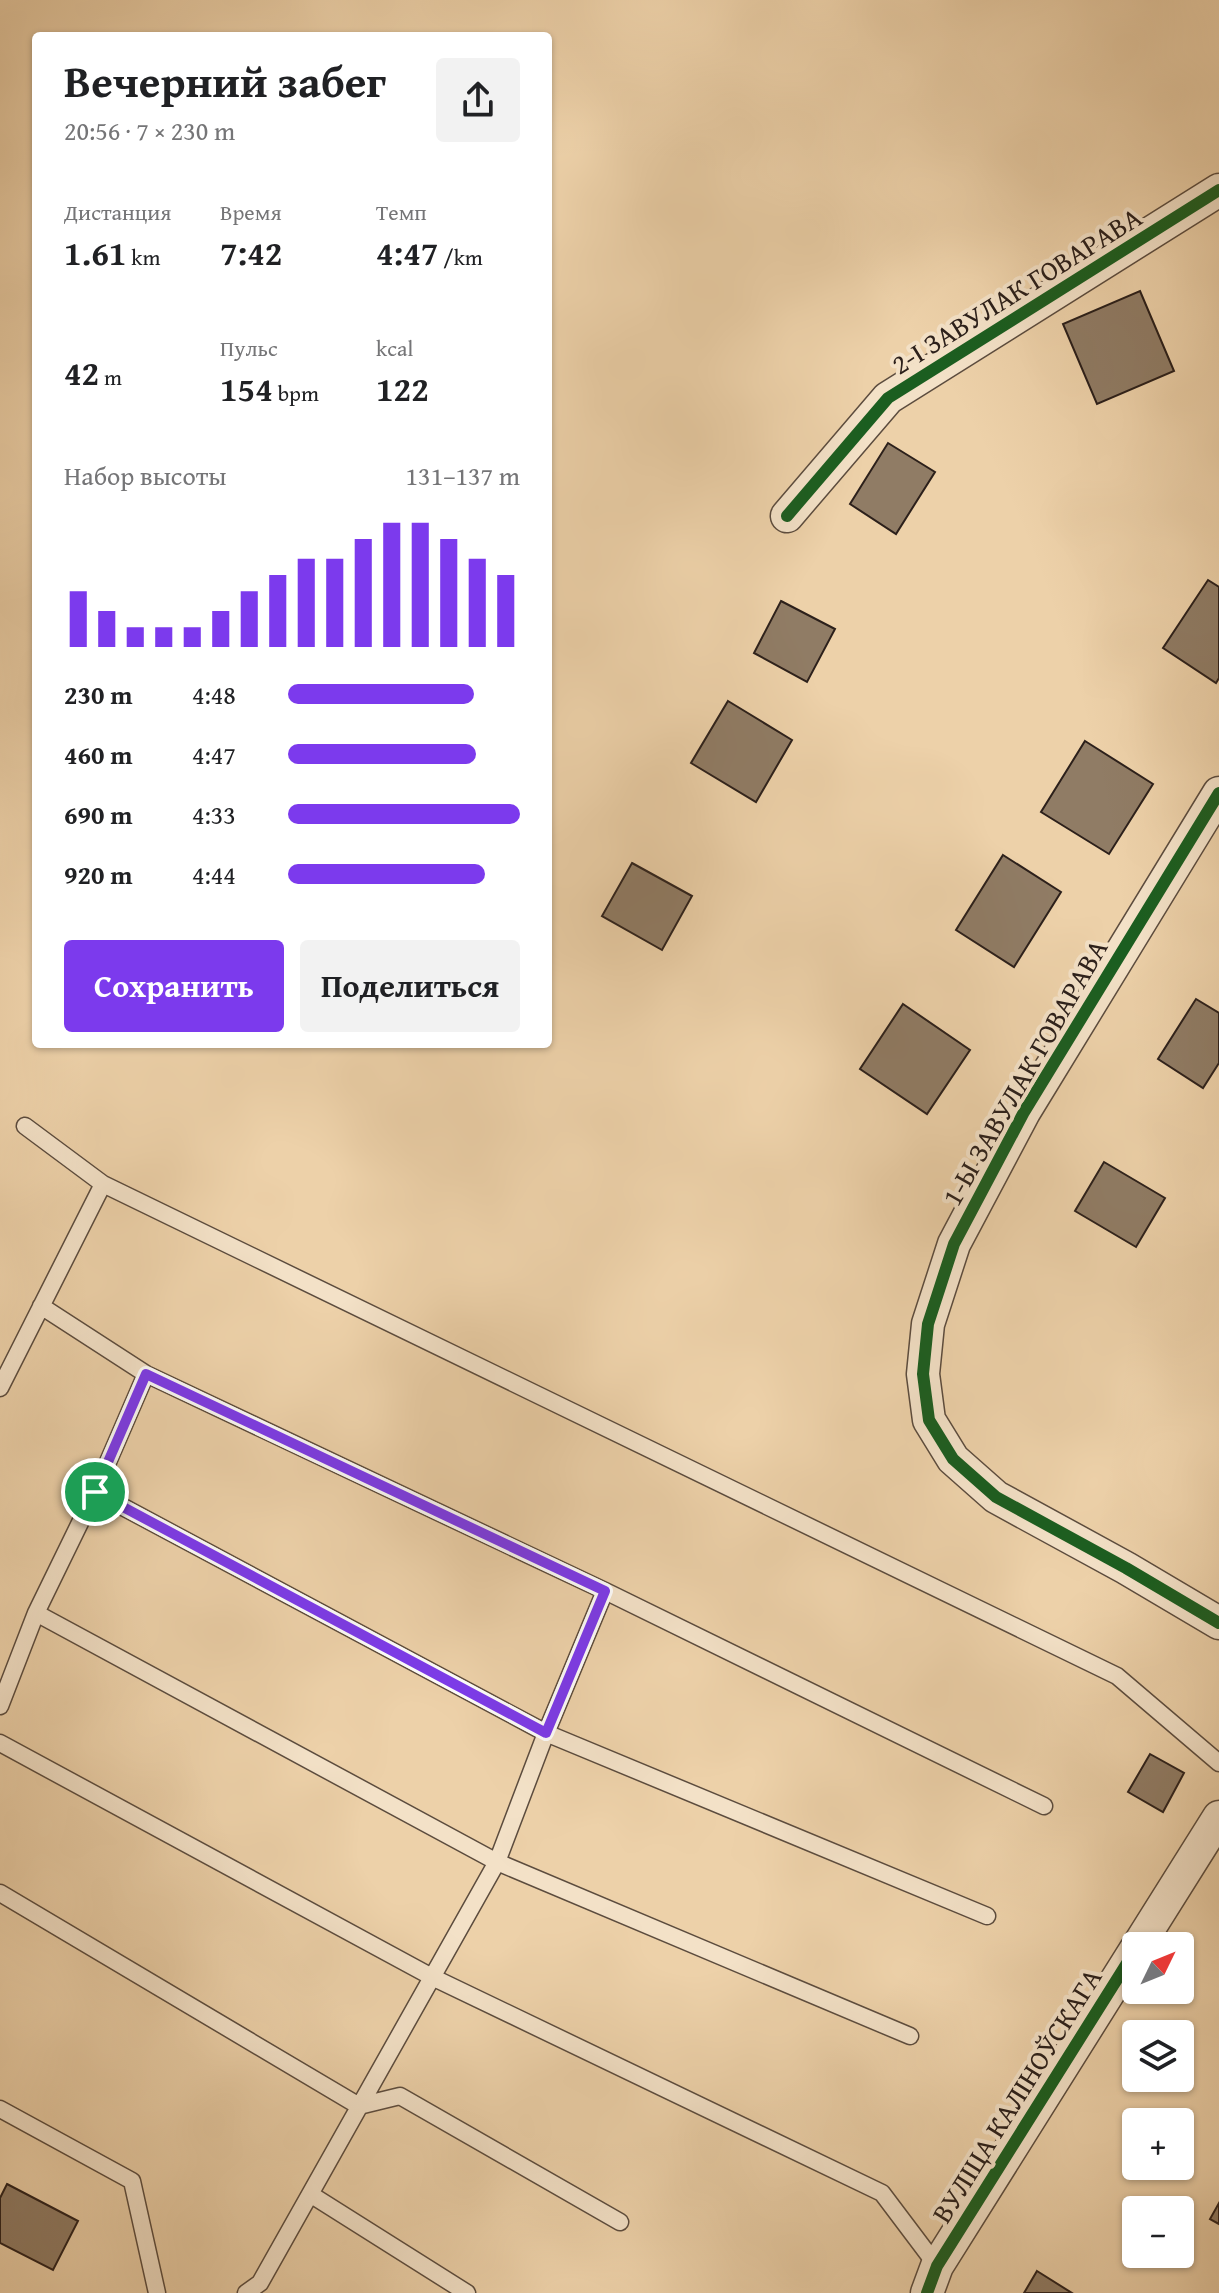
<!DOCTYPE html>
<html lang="ru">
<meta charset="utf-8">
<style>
body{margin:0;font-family:"Gentium Book Plus",serif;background:#f2f2f2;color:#202124;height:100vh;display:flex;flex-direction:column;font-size:30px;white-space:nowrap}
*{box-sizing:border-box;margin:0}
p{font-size:26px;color:#757577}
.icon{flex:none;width:44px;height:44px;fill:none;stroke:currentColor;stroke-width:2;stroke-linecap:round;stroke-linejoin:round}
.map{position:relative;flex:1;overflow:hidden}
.side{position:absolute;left:32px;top:32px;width:520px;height:1016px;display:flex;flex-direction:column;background:#fff;border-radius:8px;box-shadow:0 2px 6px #0004}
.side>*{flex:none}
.needle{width:52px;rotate:47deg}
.fabs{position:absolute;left:1122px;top:1932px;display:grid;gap:16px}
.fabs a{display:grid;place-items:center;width:72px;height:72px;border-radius:8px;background:#fff;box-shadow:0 2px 6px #0004;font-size:40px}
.pin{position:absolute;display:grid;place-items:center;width:68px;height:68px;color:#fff;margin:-34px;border:4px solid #fff;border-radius:50%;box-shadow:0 2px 8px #0007}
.round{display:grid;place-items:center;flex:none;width:84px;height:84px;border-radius:8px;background:#f2f2f2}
.summary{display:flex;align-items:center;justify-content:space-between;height:136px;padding:0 32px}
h1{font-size:44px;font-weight:800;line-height:60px}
.figures{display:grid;grid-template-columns:repeat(3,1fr);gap:12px;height:136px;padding:8px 32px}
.figures div{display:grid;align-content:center}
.figures b{font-size:34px;font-weight:800}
.figures small{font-size:22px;font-weight:400}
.figures p{font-size:22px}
.chart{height:224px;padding:16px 32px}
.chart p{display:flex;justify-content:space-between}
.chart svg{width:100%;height:144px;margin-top:8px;stroke:#7c3aed;stroke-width:6}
.button{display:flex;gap:16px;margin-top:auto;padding:16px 32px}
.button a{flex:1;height:92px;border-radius:8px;background:#7c3aed;color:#fff;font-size:32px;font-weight:800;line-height:92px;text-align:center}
.button a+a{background:#f2f2f2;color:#202124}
ul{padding:0 32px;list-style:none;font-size:26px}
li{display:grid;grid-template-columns:128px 96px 1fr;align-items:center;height:60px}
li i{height:20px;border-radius:10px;background:#7c3aed}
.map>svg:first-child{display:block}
.building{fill:#907c65;stroke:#2c201b;stroke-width:2}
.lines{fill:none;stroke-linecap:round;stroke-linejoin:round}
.lane-casing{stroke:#5c4c3e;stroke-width:19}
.street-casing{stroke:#5c4c3e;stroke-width:35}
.lane{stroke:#f3e1c7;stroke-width:16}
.street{stroke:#f3e1c7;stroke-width:32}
.cycleway-casing{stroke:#f3e1c7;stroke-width:17}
.cycleway{stroke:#1b5e20;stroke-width:12}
.route-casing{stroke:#fff;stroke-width:16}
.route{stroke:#7c3aed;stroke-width:10}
.labels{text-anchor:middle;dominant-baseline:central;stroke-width:8;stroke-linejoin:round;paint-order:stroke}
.street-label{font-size:28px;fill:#2c201b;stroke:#f3e1c7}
</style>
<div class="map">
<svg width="1219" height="2293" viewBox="0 0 1219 2293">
<rect width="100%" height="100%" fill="#edd1a9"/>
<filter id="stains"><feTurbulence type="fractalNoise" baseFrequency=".0025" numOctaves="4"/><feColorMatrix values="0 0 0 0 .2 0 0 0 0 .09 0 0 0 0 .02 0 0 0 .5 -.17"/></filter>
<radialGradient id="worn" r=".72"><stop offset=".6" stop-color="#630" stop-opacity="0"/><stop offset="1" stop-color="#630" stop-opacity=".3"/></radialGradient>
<path class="building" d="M 1140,291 L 1174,371 L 1097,404 L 1063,324 Z
M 888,443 L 935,472 L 896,534 L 850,504 Z
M 1208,580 L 1219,587 L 1219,678 L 1216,683 L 1163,648 Z
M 781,601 L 835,629 L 807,682 L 754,653 Z
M 728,701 L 792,740 L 756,802 L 691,763 Z
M 1085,741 L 1153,784 L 1109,854 L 1041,812 Z
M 1003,855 L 1061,892 L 1014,967 L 956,930 Z
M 632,863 L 692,896 L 662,950 L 602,916 Z
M 1196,999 L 1219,1013 L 1219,1063 L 1203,1088 L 1158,1059 Z
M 903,1004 L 970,1050 L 927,1114 L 860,1069 Z
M 1104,1162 L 1165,1198 L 1136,1247 L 1075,1211 Z
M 1150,1754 L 1184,1773 L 1163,1812 L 1128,1792 Z
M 7,2184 L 78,2221 L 53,2270 L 0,2243 L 0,2198 Z
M 1219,2203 L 1219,2224 L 1210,2219 Z
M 1037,2271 L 1072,2293 L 1024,2293 Z"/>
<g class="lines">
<g class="lane-casing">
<path id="lane" d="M 25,1126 L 103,1184 L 1117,1676 L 1219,1763
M 41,1306 L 146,1374 L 605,1591 L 1044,1806
M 0,1388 L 103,1184
M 95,1492 L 546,1733 L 987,1916
M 36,1613 L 497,1862 L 910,2036
M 0,1706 L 36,1613 L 95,1492 L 146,1374
M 0,1743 L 432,1977 L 882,2193 L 937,2266
M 0,1893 L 359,2106 L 400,2096 L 620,2222
M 0,2109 L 132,2181 L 157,2293
M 310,2194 L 467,2293
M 246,2293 L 260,2283 L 497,1862 L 546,1733 L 605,1591"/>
</g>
<g class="street-casing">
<path id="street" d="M 787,516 L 888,398 L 1219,190
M 1219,793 L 1024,1112 L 954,1244 L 928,1324 L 923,1374 L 929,1420 L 953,1459 L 996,1497 L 1126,1568 L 1219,1623
M 1138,1946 L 1219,1817
M 927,2293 L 937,2266 L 1136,1949"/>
</g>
<use href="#lane" class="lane"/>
<use href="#street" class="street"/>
<g class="cycleway-casing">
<path id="cycleway" d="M 787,516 L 888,398 L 1219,190
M 1219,793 L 1024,1112 L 954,1244 L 928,1324 L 923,1374 L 929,1420 L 953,1459 L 996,1497 L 1126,1568 L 1219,1623
M 927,2293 L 937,2266 L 1136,1949"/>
</g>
<use href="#cycleway" class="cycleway"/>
</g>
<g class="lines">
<g class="route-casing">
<path id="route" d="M 146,1374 L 605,1591 L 546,1733 L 95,1492 Z"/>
</g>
<use href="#route" class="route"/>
</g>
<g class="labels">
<g class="street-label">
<text transform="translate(1016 290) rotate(-32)">2-І ЗАВУЛАК ГОВАРАВА</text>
<text transform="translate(1024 1072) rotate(-60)">1-Ы ЗАВУЛАК ГОВАРАВА</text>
<text transform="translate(1016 2095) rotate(-58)">ВУЛІЦА КАЛІНОЎСКАГА</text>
</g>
</g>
<rect width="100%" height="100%" filter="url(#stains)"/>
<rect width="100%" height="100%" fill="url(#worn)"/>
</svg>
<div class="fabs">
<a><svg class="needle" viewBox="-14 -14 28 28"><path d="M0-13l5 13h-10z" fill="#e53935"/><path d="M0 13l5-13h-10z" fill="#757577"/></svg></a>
<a><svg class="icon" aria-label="layers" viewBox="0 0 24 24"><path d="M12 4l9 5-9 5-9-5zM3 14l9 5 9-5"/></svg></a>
<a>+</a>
<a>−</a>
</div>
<div class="pin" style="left:95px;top:1492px;background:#1e9e55"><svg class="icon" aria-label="arrive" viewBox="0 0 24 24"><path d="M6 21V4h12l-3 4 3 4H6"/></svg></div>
<section class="side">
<div class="summary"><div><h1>Вечерний забег</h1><p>20:56 · 7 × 230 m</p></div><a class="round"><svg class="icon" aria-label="share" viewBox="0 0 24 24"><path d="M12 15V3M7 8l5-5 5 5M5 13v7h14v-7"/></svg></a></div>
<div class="figures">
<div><p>Дистанция</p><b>1.61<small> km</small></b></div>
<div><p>Время</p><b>7:42</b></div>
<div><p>Темп</p><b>4:47<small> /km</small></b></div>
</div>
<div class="figures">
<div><b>42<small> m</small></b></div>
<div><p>Пульс</p><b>154<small> bpm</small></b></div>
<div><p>kcal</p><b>122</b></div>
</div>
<div class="chart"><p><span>Набор высоты</span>131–137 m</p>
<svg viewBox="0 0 160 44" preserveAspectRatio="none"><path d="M5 44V27M15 44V33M25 44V38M35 44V38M45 44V38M55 44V33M65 44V27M75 44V22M85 44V17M95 44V17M105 44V11M115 44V6M125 44V6M135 44V11M145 44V17M155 44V22"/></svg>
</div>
<ul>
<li><b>230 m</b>4:48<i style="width:80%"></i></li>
<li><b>460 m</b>4:47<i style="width:81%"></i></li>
<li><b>690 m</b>4:33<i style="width:100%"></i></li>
<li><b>920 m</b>4:44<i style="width:85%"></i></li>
</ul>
<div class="button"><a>Сохранить</a><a>Поделиться</a></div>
</section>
</div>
